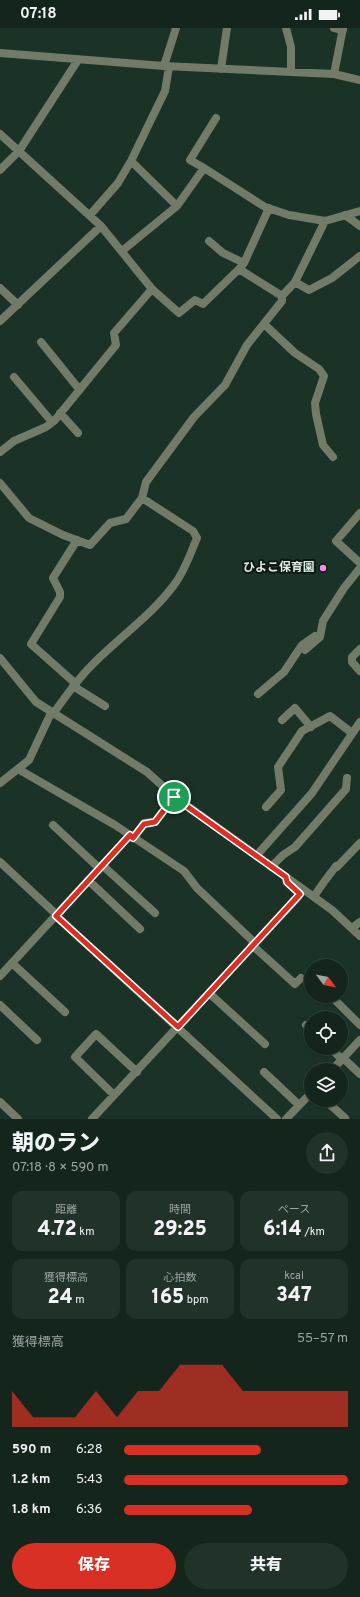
<!DOCTYPE html>
<html lang="ja">
<meta charset="utf-8">
<style>
body{margin:0;font-family:Overpass,"Noto Sans JP",sans-serif;background:#213229;color:#f1f3f6;height:100vh;display:flex;flex-direction:column;font-size:15px;white-space:nowrap}
*{box-sizing:border-box;margin:0}
p{font-size:13px;color:#9da5a3}
.icon{flex:none;width:22px;height:22px;fill:none;stroke:currentColor;stroke-width:2;stroke-linecap:round;stroke-linejoin:round}
.map{position:relative;height:1091px;overflow:hidden}
.details{display:flex;flex-direction:column;background:#14261c;flex:1}
.details>*{flex:none}
.needle{width:26px;rotate:122deg}
.buttons{position:absolute;left:304px;top:931px;display:grid;gap:8px}
.buttons a{display:grid;place-items:center;width:44px;height:44px;border-radius:50%;background:#14261c;box-shadow:0 1px 3px #0004,0 0 0 1px #33433b;font-size:20px}
.pin{position:absolute;display:grid;place-items:center;width:34px;height:34px;color:#fff;margin:-17px;border:2px solid #fff;border-radius:50%;box-shadow:0 1px 4px #0007}
.round{display:grid;place-items:center;flex:none;width:42px;height:42px;border-radius:21px;background:#213229}
.summary{display:flex;align-items:center;justify-content:space-between;height:68px;padding:0 12px}
h1{font-size:22px;font-weight:800;line-height:30px}
.figures{display:grid;grid-template-columns:repeat(3,1fr);gap:6px;height:68px;padding:4px 12px}
.figures div{display:grid;align-content:center;border-radius:10px;background:#213229;text-align:center}
.figures b{font-size:20px;font-weight:800}
.figures small{font-size:11px;font-weight:400}
.figures p{font-size:11px}
.chart{height:112px;padding:8px 12px}
.chart p{display:flex;justify-content:space-between}
.chart svg{width:100%;height:72px;margin-top:4px;fill:#d93025;opacity:.7}
.action{display:flex;gap:8px;margin-top:auto;padding:8px 12px}
.action a{flex:1;height:46px;border-radius:24px;background:#d93025;color:#fff;font-size:16px;font-weight:800;line-height:46px;text-align:center}
.action a+a{background:#213229;color:#f1f3f6}
ul{padding:0 12px;list-style:none;font-size:13px}
li{display:grid;grid-template-columns:64px 48px 1fr;align-items:center;height:30px}
li i{height:10px;border-radius:5px;background:#d93025}
.status{display:flex;justify-content:space-between;align-items:center;height:28px;padding:0 20px;background:#14261c;direction:ltr}
.status svg{height:11px;fill:currentColor}
.map>svg:first-child{display:block}
.lines{fill:none;stroke-linecap:round;stroke-linejoin:round}
.minor{stroke:#727a68;stroke-width:8}
.route-casing{stroke:#fff;stroke-width:8}
.route{stroke:#d93025;stroke-width:5}
.poi-dot{fill:#f38af2;stroke:#0d1812;stroke-width:1.5}
.labels{text-anchor:middle;dominant-baseline:central;stroke-width:4;stroke-linejoin:round;paint-order:stroke}
.poi-label{font-size:12px;font-weight:bold;fill:#deede4;stroke:#0d1812;text-anchor:end}
</style>
<div class="status"><b>07:18</b><svg viewBox="0 0 49 12"><path d="M0 12V9h3v3zM5 12V6h3v6zM10 12V3h3v9zM15 12V0h3v12zM26 1h20v11H26zM47 4h2v5h-2z"/></svg></div>
<div class="map">
<svg width="360" height="1091" viewBox="0 0 360 1091">
<rect width="100%" height="100%" fill="#1a3326"/>
<g class="lines">
<path class="minor" d="M 286,0 L 291,19 L 291,44
M 334,0 L 343,2
M 0,25 L 164,38 L 334,46 L 360,52
M 164,38 L 176,0
M 221,41 L 227,0
M 334,46 L 343,0
M 0,106 L 101,198 L 152,261 L 179,285 L 195,272 L 203,276 L 239,241 L 282,268
M 131,133 L 177,178
M 204,140 L 190,132 L 216,90
M 0,142 L 19,123 L 78,32
M 90,187 L 118,155 L 131,133 L 165,63 L 169,39
M 345,187 L 360,198
M 209,213 L 223,225 L 244,235
M 122,223 L 177,178 L 204,140 L 265,179 L 289,187 L 325,193 L 360,183
M 239,241 L 244,235 L 269,180
M 295,254 L 309,262 L 332,250 L 360,228
M 0,260 L 18,277
M 0,293 L 101,198
M 264,296 L 295,325 L 319,341 L 324,348 L 315,375 L 316,386 L 323,417 L 333,429
M 41,314 L 79,361
M 14,349 L 52,394
M 60,385 L 78,405
M 0,424 L 14,413 L 46,399 L 55,392 L 116,317 L 114,305 L 152,261
M 0,455 L 29,490 L 63,507 L 90,517 L 110,495 L 126,491 L 142,470 L 146,454 L 194,389 L 225,357 L 247,317 L 282,273 L 282,268 L 295,254 L 325,193
M 360,485 L 336,513 L 360,535
M 360,621 L 352,629 L 352,634 L 360,643
M 305,622 L 320,609 L 323,593 L 344,560 L 360,540
M 0,630 L 36,674 L 147,744 L 175,769 L 332,882 L 360,908
M 76,656 L 31,616 L 60,569 L 60,564 L 53,550 L 77,512
M 73,658 L 105,678
M 258,666 L 284,644 L 302,617 L 315,608
M 53,686 C 65,669 77,652 91,638 C 118,610 151,588 174,557 C 185,543 190,526 197,510 L 193,503 L 142,470
M 282,692 L 295,680 L 311,699
M 18,741 L 115,797 L 184,843 L 197,860 L 255,915
M 0,755 L 29,732 L 51,685
M 266,779 L 281,762 L 278,739 L 302,703 L 330,688 L 352,705
M 53,797 L 99,840
M 133,810 L 144,795 L 155,794 L 175,769
M 256,828 L 312,765 L 360,694
M 0,834 L 57,887
M 102,837 L 155,885
M 271,839 L 283,827 L 295,819 L 346,761 L 347,750
M 88,852 L 140,901
M 314,869 C 321,857 328,849 336,838 L 337,839 L 360,815
M 56,888 L 277,1091
M 352,900 L 360,894
M 252,917 L 295,956 L 301,950
M 12,935 L 65,984
M 0,948 L 130,807
M 209,965 L 265,1016
M 331,968 L 360,997
M 0,977 L 37,1012
M 306,997 L 311,1002
M 330,1020 L 342,1031
M 343,1030 L 360,1046
M 332,1042 L 360,1012
M 264,1044 L 299,1077
M 114,1067 L 75,1029 L 96,1006 L 137,1044
M 325,1072 L 345,1090
M 0,1074 L 18,1091
M 92,1091 L 298,869 L 300,865 L 293,859
M 286,1091 L 311,1065"/>
</g>
<g class="lines">
<g class="route-casing">
<path id="route" d="M 174,769 L 286,849 L 287,854 L 300,866 L 178,999 L 56,888 L 130,807 L 133,810 L 144,796 L 155,794 Z"/>
</g>
<use href="#route" class="route"/>
</g>
<circle class="poi-dot" cx="323" cy="540" r="4"/>
<g class="labels">
<g class="poi-label">
<text x="315" y="540">ひよこ保育園</text>
</g>
</g>
</svg>
<div class="buttons">
<a><svg class="needle" viewBox="-14 -14 28 28"><path d="M0-13l5 13h-10z" fill="#e53935"/><path d="M0 13l5-13h-10z" fill="#9da5a3"/></svg></a>
<a><svg class="icon" aria-label="locate" viewBox="0 0 24 24"><circle cx="12" cy="12" r="6"/><path d="M12 2v4M12 18v4M2 12h4M18 12h4"/></svg></a>
<a><svg class="icon" aria-label="layers" viewBox="0 0 24 24"><path d="M12 4l9 5-9 5-9-5zM3 14l9 5 9-5"/></svg></a>
</div>
<div class="pin" style="left:174px;top:769px;background:#1e9e55"><svg class="icon" aria-label="arrive" viewBox="0 0 24 24"><path d="M6 21V4h12l-3 4 3 4H6"/></svg></div>
</div>
<section class="details">
<div class="summary"><div><h1>朝のラン</h1><p>07:18 · 8 × 590 m</p></div><a class="round"><svg class="icon" aria-label="share" viewBox="0 0 24 24"><path d="M12 15V3M7 8l5-5 5 5M5 13v7h14v-7"/></svg></a></div>
<div class="figures">
<div><p>距離</p><b>4.72<small> km</small></b></div>
<div><p>時間</p><b>29:25</b></div>
<div><p>ペース</p><b>6:14<small> /km</small></b></div>
</div>
<div class="figures">
<div><p>獲得標高</p><b>24<small> m</small></b></div>
<div><p>心拍数</p><b>165<small> bpm</small></b></div>
<div><p>kcal</p><b>347</b></div>
</div>
<div class="chart"><p><span>獲得標高</span>55–57 m</p>
<svg viewBox="0 0 160 44" preserveAspectRatio="none"><path d="M0 44V22L10 38L20 38L30 38L40 22L50 38L60 22L70 22L80 6L90 6L100 6L110 22L120 22L130 22L140 22L150 22L160 22V44z"/></svg>
</div>
<ul>
<li><b>590 m</b>6:28<i style="width:61%"></i></li>
<li><b>1.2 km</b>5:43<i style="width:100%"></i></li>
<li><b>1.8 km</b>6:36<i style="width:57%"></i></li>
</ul>
<div class="action"><a>保存</a><a>共有</a></div>
</section>
